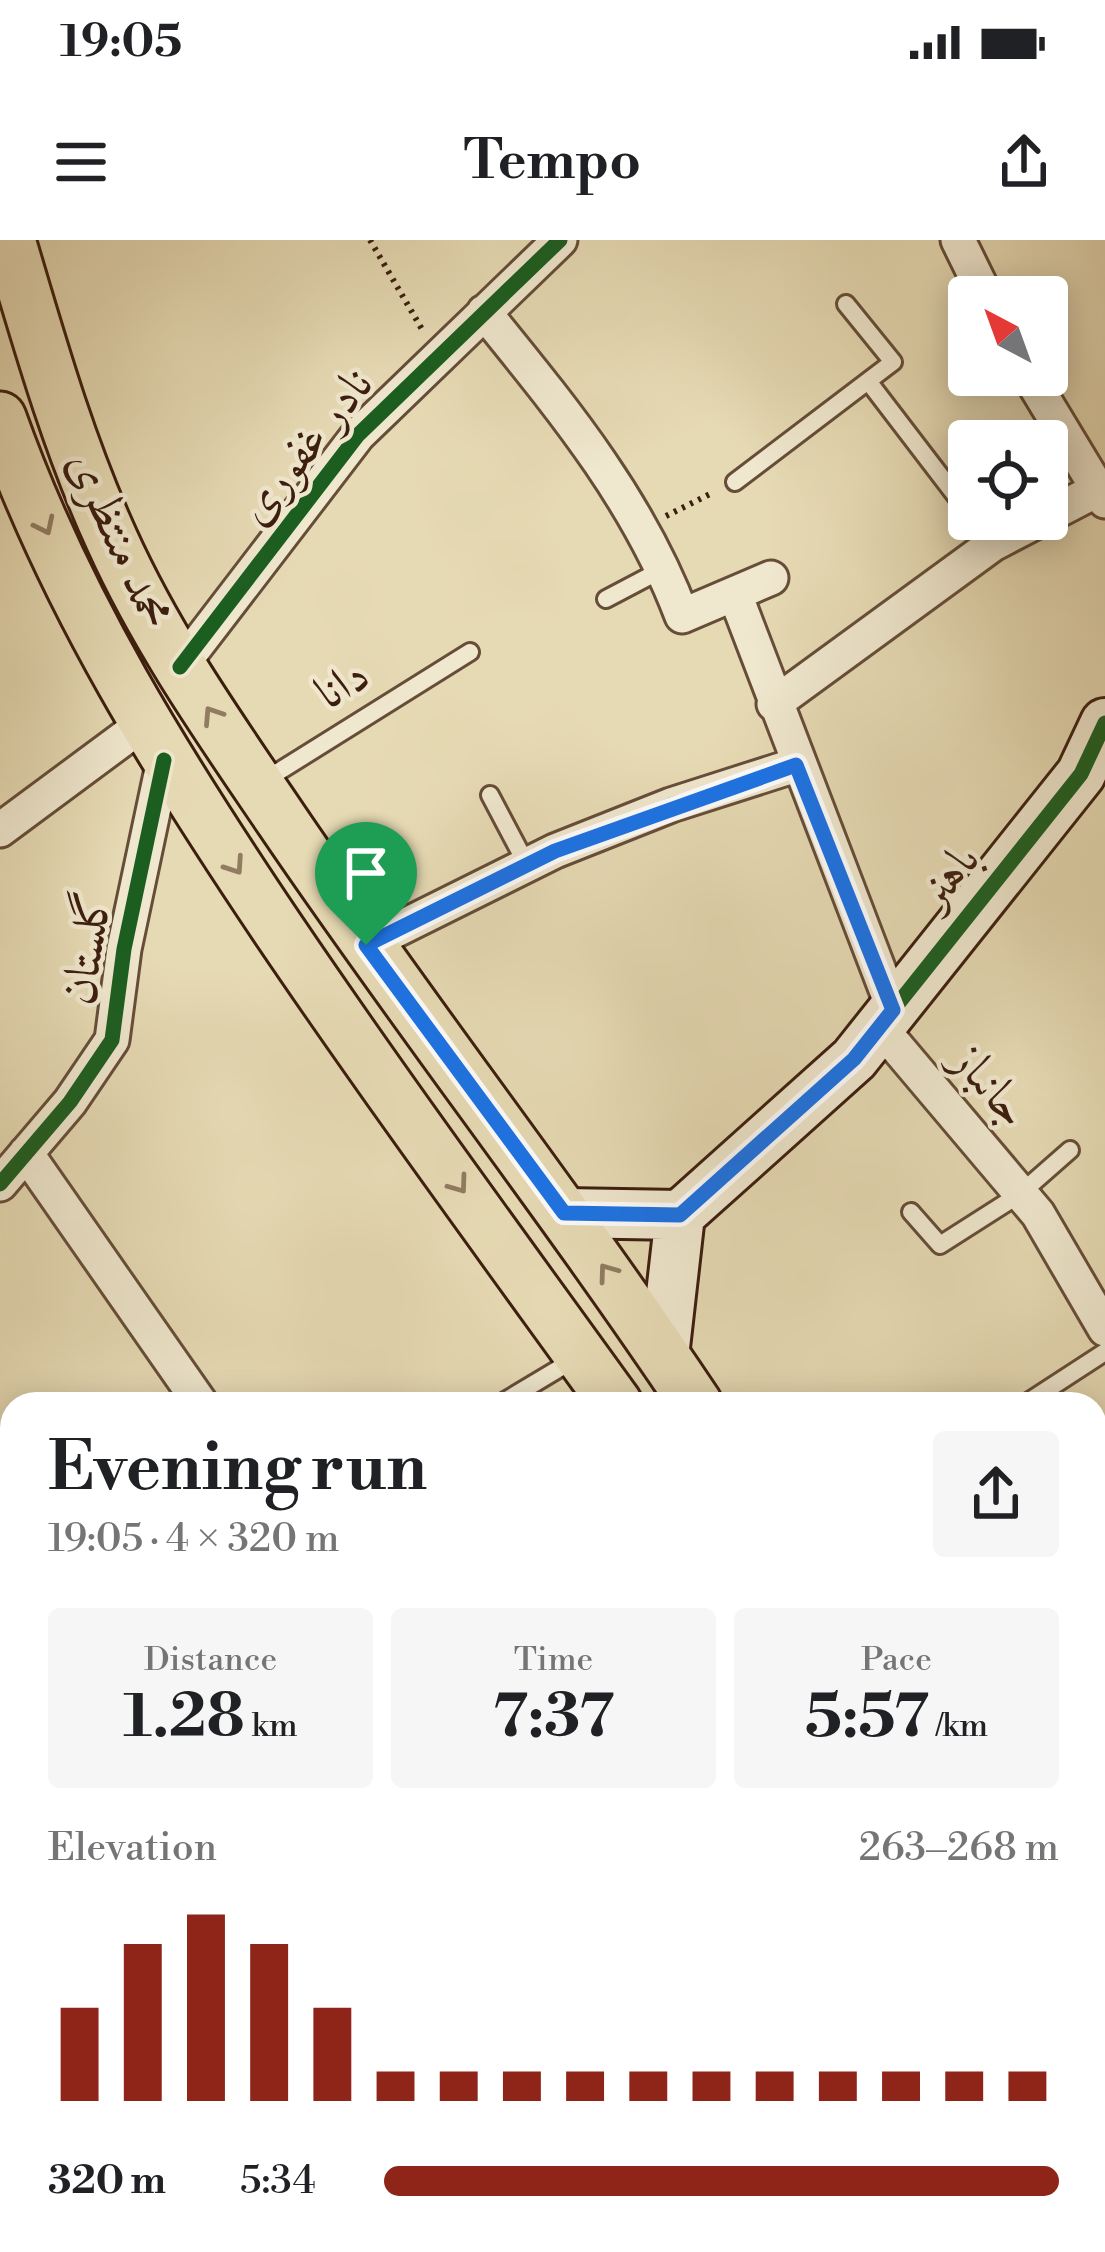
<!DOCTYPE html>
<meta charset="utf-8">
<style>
body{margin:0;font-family:"Libre Bodoni",Amiri,serif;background:#f6f6f6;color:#202124;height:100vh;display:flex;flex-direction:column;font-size:45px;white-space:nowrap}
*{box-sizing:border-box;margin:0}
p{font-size:39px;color:#757577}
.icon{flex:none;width:66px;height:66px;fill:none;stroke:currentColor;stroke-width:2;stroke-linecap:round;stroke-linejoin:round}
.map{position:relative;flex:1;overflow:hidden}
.panel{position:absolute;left:0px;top:1152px;width:1107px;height:861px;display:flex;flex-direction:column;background:#fff;border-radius:36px 36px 0 0;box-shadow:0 6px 30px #0003}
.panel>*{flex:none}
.needle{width:78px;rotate:319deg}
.controls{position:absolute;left:948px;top:36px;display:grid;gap:24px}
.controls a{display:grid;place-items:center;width:120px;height:120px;border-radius:12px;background:#fff;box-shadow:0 6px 30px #0003;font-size:60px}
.pin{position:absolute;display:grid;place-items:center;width:102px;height:102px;color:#fff;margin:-123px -51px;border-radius:50% 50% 50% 0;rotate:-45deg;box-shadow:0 0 12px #0007}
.pin .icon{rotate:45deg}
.round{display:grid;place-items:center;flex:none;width:126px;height:126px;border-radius:12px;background:#f6f6f6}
.overview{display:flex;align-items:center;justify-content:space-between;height:204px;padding:0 48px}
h1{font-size:66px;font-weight:700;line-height:90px}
.metrics{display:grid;grid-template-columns:repeat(3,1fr);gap:18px;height:204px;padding:12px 48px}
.metrics div{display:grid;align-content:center;border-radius:12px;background:#f6f6f6;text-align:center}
.metrics b{font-size:60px;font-weight:700}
.metrics small{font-size:33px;font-weight:400}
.metrics p{font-size:33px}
.chart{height:336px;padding:24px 48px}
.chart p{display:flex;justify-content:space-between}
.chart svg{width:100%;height:216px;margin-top:12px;stroke:#8f2418;stroke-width:6}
ul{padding:0 48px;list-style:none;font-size:39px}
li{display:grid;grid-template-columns:192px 144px 1fr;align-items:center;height:90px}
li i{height:30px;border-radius:15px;background:#8f2418}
.status{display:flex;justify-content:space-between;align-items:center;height:84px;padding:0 60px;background:#fff;direction:ltr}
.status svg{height:33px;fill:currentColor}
header{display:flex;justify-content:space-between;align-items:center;height:156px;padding:0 48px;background:#fff;font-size:54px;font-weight:700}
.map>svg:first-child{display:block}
.grass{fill:url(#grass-dots);stroke:#786f4e;stroke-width:3}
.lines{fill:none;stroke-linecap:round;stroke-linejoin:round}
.lane-casing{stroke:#664d38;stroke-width:22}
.street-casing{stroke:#664d38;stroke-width:39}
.secondary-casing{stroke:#3c1e0f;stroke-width:54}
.primary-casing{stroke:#3c1e0f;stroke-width:57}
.path{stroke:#3c1e0f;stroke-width:6;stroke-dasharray:3 6;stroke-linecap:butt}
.lane{stroke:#efe7ce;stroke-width:16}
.street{stroke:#efe7ce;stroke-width:33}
.secondary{stroke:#efe7ce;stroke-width:48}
.primary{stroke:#e6dab4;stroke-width:51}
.cycleway-casing{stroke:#efe7ce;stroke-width:22}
.cycleway{stroke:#1b5e20;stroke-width:15}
.oneway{stroke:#917c62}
.route-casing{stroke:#fff;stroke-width:24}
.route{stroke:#1a73e8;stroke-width:15}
.labels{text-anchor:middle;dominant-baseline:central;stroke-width:9;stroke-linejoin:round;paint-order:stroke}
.street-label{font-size:48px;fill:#3c1e0f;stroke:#efe7ce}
</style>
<div class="status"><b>19:05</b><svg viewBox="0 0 49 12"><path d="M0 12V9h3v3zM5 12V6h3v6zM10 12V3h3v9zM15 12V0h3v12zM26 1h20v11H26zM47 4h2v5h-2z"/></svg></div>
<header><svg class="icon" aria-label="menu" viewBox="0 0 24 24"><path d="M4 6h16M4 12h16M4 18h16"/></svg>Tempo<svg class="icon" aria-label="share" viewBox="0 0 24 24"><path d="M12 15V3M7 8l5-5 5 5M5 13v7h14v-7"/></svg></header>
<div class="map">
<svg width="1105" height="2012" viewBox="0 0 1105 2012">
<defs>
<pattern id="grass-dots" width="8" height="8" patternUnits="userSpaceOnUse" patternTransform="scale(3)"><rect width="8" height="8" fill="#b4c08e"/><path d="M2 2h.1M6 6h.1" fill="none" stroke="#949b72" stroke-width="1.8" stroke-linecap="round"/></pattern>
</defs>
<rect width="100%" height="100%" fill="#e6dab4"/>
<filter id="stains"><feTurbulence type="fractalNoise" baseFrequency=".00167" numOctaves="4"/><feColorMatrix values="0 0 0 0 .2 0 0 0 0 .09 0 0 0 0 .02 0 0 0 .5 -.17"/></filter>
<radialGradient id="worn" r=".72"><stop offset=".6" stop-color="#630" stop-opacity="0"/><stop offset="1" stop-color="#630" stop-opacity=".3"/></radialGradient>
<path class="grass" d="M 1095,1903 L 1105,1915 L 1105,2012 L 408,2012 L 420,2001 L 1095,2001 Z"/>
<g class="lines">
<g class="lane-casing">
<path id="lane" d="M 868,141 L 969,273
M 735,242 L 893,122 L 846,64
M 606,359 L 663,329
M 262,542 L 470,412
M 490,555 L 527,625
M 911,972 L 940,1005 L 1020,954 L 1070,910
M 500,1164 L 575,1119
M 1025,1164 L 1105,1112"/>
</g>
<g class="street-casing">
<path id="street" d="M 958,0 L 986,57
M 484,72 C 561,167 638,259 682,376 L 771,338
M 1029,135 L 1105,261
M 1047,276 L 1095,251
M 736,357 L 894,770
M 180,427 L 358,195 L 560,0
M 774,464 L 993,304 L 1041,279
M 0,590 L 143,484
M 366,705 L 555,611 L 671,565 L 796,525
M 880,787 L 1038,974 L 1105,1089
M 26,913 L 201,1164
M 0,944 L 70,862 L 112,800 L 124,709 L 164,520
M 0,1237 L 12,1255
M 0,1774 L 12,1792
M 149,2001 L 156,2012"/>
</g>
<g class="secondary-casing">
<path id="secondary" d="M 564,973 L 680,975 L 664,1116
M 680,975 L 854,819 L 1081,534 L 1105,483
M 1095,1358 L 1105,1354
M 1095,1404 L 1105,1394
M 310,2012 L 322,2001"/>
</g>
<g class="primary-casing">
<path id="primary" d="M 9,0 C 39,101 68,204 112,300 C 157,400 220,489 281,579 C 415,777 563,965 696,1164
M 0,178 C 66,364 169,527 278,689 C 387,850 502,1006 616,1164
M 1095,1680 L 1105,1697
M 1095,1837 L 1105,1851"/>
</g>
<path class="path" d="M 370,0 L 423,91
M 666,276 L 714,252"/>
<use href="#lane" class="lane"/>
<use href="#street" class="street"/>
<use href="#secondary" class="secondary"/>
<use href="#primary" class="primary"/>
<g class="cycleway-casing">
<path id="cycleway" d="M 180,427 L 358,195 L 560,0
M 366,705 L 555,611 L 671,565 L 796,525
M 0,944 L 70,862 L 112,800 L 124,709 L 164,520
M 680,975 L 854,819 L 1081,534 L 1105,483"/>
</g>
<use href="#cycleway" class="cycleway"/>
</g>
<defs><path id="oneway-chevron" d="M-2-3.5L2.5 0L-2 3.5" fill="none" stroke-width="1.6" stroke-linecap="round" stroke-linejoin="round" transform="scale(3)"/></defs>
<g class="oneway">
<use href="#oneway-chevron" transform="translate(45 286) rotate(64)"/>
<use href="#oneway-chevron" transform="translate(212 475) rotate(-123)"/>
<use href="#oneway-chevron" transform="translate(235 626) rotate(56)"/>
<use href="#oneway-chevron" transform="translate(459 945) rotate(54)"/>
<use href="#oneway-chevron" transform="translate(607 1032) rotate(-126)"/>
</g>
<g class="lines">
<g class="route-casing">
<path id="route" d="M 796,525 L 893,770 L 854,819 L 680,975 L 564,973 L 366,705 L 555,611 Z"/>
</g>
<use href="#route" class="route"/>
</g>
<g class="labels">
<g class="street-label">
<text transform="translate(306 207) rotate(-51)">نادر غفوری</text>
<text transform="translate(119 300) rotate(66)">محمد منتظری</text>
<text transform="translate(343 445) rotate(-32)">دانا</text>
<text transform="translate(949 637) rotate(-51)">باهنر</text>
<text transform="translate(88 708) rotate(-81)">گلستان</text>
<text transform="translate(990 846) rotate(49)">جانباز</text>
</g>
</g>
<rect width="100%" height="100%" filter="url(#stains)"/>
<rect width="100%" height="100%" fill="url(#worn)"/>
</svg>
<div class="controls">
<a><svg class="needle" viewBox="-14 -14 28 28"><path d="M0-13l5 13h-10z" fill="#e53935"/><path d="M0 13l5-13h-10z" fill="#757577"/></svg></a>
<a><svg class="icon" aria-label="locate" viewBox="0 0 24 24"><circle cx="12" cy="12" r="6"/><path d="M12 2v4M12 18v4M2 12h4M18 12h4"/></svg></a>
</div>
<div class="pin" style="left:366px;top:705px;background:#1e9e55"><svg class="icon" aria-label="arrive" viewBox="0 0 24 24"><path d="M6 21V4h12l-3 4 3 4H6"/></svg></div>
<section class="panel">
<div class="overview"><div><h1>Evening run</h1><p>19:05 · 4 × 320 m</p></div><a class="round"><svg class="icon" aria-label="share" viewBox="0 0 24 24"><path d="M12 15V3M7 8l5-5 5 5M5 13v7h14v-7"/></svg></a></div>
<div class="metrics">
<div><p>Distance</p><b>1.28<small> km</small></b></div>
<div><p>Time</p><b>7:37</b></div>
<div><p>Pace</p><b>5:57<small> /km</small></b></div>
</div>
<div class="chart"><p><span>Elevation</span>263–268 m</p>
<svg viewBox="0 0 160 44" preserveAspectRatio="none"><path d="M5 44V25M15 44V12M25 44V6M35 44V12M45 44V25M55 44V38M65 44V38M75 44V38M85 44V38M95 44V38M105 44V38M115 44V38M125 44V38M135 44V38M145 44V38M155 44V38"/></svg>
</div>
<ul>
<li><b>320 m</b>5:34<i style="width:100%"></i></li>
</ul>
</section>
</div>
